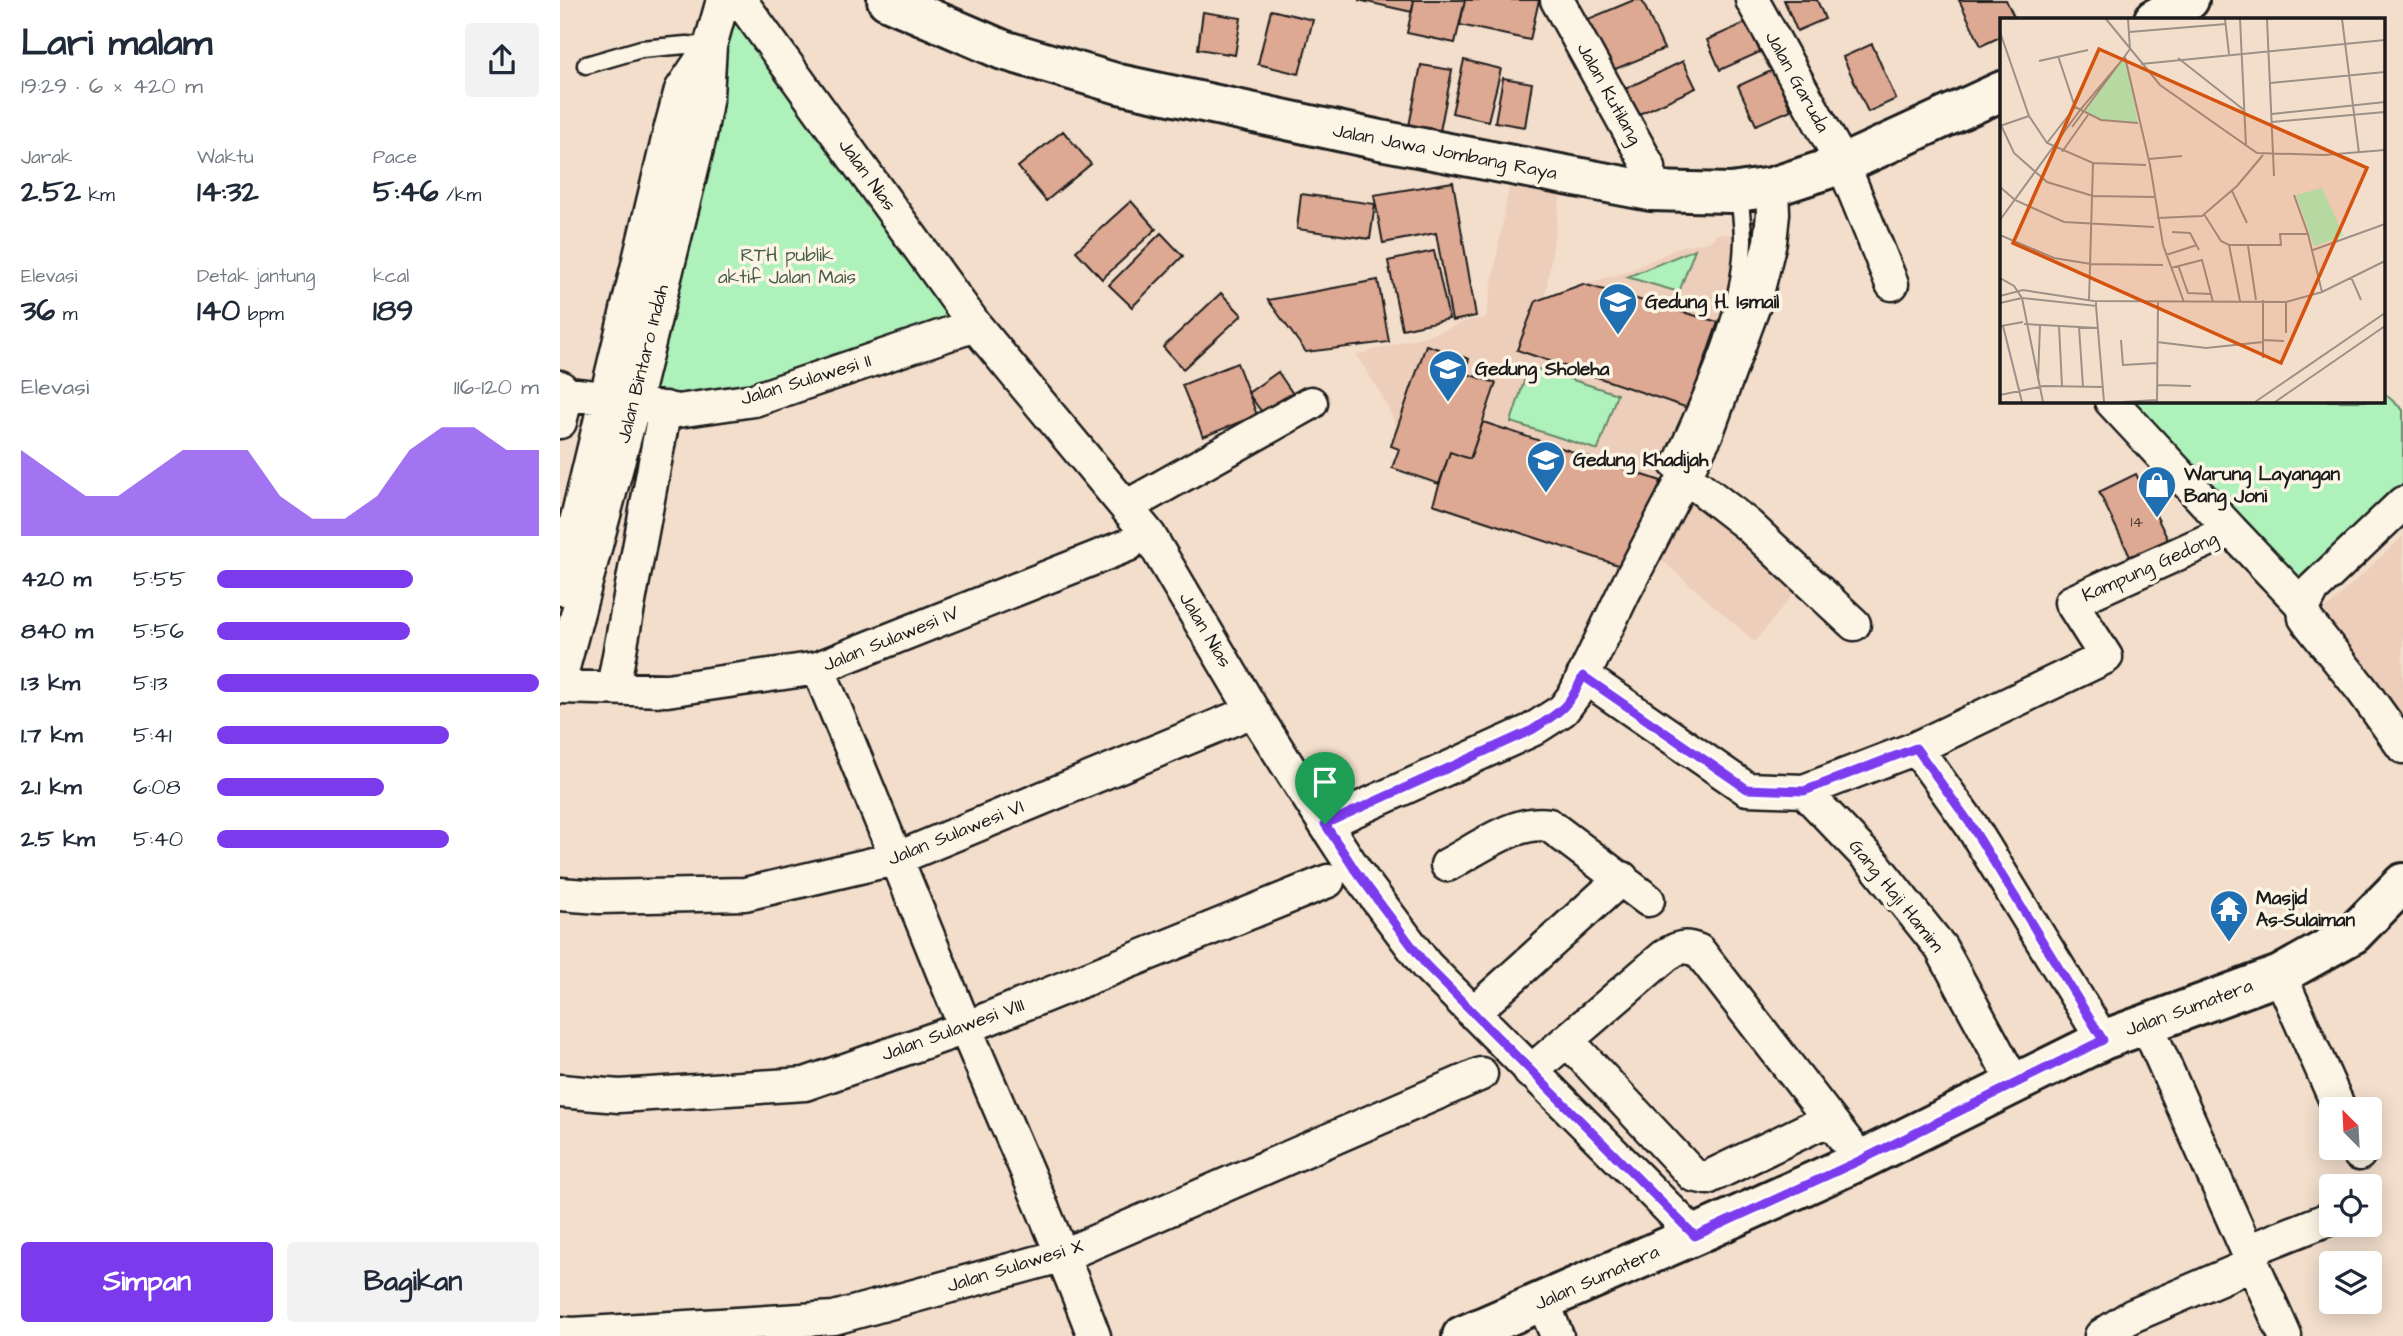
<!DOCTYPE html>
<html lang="id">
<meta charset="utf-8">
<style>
body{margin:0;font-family:"Architects Daughter",sans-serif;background:#f2f2f3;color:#1f2937;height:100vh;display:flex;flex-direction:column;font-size:26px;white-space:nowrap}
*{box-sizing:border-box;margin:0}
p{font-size:23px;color:#747a83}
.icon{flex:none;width:38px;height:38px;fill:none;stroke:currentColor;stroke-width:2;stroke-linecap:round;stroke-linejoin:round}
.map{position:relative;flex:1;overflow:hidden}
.drawer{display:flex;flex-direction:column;background:#fff;width:560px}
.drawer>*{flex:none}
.needle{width:46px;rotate:336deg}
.tools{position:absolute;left:1759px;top:1097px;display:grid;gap:14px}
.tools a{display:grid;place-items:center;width:63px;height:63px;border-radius:7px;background:#fff;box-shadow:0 4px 18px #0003;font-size:35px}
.pin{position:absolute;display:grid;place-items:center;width:60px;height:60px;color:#fff;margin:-72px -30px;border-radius:50% 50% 50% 0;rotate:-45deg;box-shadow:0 0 7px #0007}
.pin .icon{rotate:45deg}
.round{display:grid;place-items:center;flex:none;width:74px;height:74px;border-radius:7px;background:#f2f2f3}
.headline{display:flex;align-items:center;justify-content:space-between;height:119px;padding:0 21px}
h1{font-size:38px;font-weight:700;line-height:52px}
.metrics{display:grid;grid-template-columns:repeat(3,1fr);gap:10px;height:119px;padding:7px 21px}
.metrics div{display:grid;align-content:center}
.metrics b{font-size:30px;font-weight:700}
.metrics small{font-size:19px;font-weight:400}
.metrics p{font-size:19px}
.chart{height:196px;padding:14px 21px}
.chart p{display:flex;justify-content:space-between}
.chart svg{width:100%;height:126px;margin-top:7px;fill:#7c3aed;opacity:.7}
.action{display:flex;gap:14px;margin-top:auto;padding:14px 21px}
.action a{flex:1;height:80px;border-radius:7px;background:#7c3aed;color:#fff;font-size:28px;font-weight:700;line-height:80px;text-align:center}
.action a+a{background:#f2f2f3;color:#1f2937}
ul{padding:0 21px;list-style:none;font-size:23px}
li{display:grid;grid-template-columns:112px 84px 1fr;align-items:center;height:52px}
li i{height:18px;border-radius:9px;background:#7c3aed}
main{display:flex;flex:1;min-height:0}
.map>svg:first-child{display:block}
.built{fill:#edcebb}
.green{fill:#aff1ba;stroke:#66866b;stroke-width:2}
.building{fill:#dea993;stroke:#1c1c1c;stroke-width:2}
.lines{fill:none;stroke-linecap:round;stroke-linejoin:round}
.lane-casing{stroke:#1c1c1c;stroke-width:21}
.street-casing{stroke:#1c1c1c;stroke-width:37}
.secondary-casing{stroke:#1c1c1c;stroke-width:44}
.lane{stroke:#fcf5e5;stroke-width:16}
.street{stroke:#fcf5e5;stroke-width:32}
.secondary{stroke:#fcf5e5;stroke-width:38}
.route-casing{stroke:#fff;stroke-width:14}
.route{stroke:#7c3aed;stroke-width:9}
.labels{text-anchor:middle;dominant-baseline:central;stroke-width:7;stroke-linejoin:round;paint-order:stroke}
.number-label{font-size:16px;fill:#4c3f3a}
.street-label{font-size:19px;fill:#1c1c1c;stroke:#fcf5e5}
.park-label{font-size:19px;fill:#485c4b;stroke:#fcf5e5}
.poi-label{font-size:19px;font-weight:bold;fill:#1c1c1c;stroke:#fcf5e5;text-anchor:start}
.inset-road{fill:none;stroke:#9d9086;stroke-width:2}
.view{fill:#d4530e;fill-opacity:0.15;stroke:#d4530e;stroke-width:3.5}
.inset-edge{fill:none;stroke:#1c1c1c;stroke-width:3.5}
</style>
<main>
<section class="drawer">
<div class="headline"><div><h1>Lari malam</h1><p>19:29 · 6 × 420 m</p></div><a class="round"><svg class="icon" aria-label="share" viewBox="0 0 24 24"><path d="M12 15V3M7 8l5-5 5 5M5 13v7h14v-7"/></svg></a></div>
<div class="metrics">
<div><p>Jarak</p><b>2.52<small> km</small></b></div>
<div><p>Waktu</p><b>14:32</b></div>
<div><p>Pace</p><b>5:46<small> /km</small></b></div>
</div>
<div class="metrics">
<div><p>Elevasi</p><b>36<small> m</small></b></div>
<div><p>Detak jantung</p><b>140<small> bpm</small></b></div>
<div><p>kcal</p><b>189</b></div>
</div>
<div class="chart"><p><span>Elevasi</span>116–120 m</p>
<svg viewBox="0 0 160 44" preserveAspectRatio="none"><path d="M0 44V14L10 22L20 30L30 30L40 22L50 14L60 14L70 14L80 30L90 38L100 38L110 30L120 14L130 6L140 6L150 14L160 14V44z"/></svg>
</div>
<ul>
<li><b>420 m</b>5:55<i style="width:61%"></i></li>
<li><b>840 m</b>5:56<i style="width:60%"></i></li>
<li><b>1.3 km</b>5:13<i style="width:100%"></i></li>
<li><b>1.7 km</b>5:41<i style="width:72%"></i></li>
<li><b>2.1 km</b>6:08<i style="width:52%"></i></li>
<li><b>2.5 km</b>5:40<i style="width:72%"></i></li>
</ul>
<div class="action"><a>Simpan</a><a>Bagikan</a></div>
</section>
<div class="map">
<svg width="1843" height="1336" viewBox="0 0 1843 1336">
<rect width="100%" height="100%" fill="#f3decc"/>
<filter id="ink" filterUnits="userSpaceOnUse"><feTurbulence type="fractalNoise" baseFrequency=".0143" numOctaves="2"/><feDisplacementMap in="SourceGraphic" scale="14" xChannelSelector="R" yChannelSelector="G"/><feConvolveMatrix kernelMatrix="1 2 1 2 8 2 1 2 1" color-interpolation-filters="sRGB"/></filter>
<g filter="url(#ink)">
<path class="built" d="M 949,186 L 1001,193 L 985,298 L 1023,284 L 1067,272 L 1122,246 L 1149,242 L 1157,234 L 1200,234 L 1116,474 L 1241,584 L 1195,642 L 1083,544 L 1070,569 L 873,504 L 878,484 L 832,468 L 839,449 L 831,446 L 837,427 L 821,394 L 796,355 L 882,331 L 907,321 L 926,318 Z
M 1843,536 L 1843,732 L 1757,617 Z"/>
<path class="green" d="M 164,0 L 415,325 L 194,400 L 74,403 Z
M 1135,249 L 1119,292 L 1067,277 Z
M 969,366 L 1057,394 L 1038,450 L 951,422 Z
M 1824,393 L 1843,410 L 1843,484 L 1737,582 L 1566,401 L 1824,401 Z"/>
<path class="building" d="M 798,0 L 854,0 L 852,12 Z
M 854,0 L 905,0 L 895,43 L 847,33 Z
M 905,0 L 979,0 L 970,40 L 900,25 Z
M 1074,0 L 1082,0 L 1104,49 L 1048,72 L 1026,20 Z
M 1224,0 L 1257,0 L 1265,19 L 1237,31 Z
M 1399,0 L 1446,0 L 1455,19 L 1442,19 L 1442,36 L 1421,46 Z
M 711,10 L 753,20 L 739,74 L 698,64 Z
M 643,12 L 681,18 L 675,55 L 638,49 Z
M 1187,22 L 1200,52 L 1160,70 L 1147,40 Z
M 1312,44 L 1336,99 L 1308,112 L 1283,57 Z
M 904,60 L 941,69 L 928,121 L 892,113 Z
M 1123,61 L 1136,88 L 1075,116 L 1063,90 Z
M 861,65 L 892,70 L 880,131 L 849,126 Z
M 1213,70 L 1231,110 L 1196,125 L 1178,86 Z
M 943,78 L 972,83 L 965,127 L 935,122 Z
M 503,131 L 531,164 L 486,201 L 458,167 Z
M 893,182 L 916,316 L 892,321 L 876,233 L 823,243 L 814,195 Z
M 741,194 L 815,204 L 810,239 L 737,229 Z
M 571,201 L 596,229 L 542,279 L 516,251 Z
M 1200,221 L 1199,245 L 1187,244 L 1188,222 Z
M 601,233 L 623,256 L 572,307 L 549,285 Z
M 874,251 L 889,319 L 842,329 L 828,261 Z
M 818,280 L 829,342 L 746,352 L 708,300 Z
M 1023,284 L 1158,322 L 1128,408 L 957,350 L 976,301 Z
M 661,293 L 682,315 L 623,369 L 603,347 Z
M 866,345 L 909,359 L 904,373 L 936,383 L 910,459 L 890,452 L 879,484 L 832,468 L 839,449 L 831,446 Z
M 677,363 L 697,415 L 643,437 L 622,385 Z
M 718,372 L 733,394 L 704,415 L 688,393 Z
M 923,422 L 1101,481 L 1070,569 L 873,504 L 890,452 L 910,459 Z
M 1576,474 L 1614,552 L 1577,571 L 1539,492 Z"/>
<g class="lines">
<g class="lane-casing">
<path id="lane" d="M 26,65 L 81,49 L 126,45 L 150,46
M 1125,476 L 1109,468 C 1141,396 1181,320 1183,240 C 1183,224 1180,207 1179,192"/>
</g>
<g class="street-casing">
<path id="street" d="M 180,0 L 415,325 L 589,535 L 693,711 L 765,824 L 795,870 L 866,965 L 1135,1235
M 997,0 L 1089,167 L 1090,191
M 1192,0 L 1283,164 L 1332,284
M 0,387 L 7,394 L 45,398 L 118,411 L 194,400 L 415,325
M 1551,401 L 1671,530
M 0,422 L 7,394
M 1125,476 L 1188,525 L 1294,624
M 1843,503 L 1753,589 L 1744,607 L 1745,618 L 1803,691 L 1843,747
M 566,507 L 751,403
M 0,589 L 111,127 L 121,90 L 148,50
M 258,668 C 308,787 356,907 405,1027 C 448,1130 495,1231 534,1336
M 1023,676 L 1187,789 L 1244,791 L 1356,748 L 1546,657 L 1511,602 L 1671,530 L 1744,607
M 0,679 L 74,403 L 140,136 L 147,95 L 150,46 L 163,0
M 0,687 L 107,690 L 258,668 L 568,545
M 53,688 L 105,408
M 1356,748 L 1411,825 L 1543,1040
M 1244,791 L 1315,865 L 1381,948 L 1454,1083
M 765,824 L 972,730 L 1003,710 L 1015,694 L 1064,592 L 1146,435 L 1194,305 L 1210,242 L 1213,214 L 1212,187
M 887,865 C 916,850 956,819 989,825 L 1088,900
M 0,894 L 39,897 L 185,894 L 338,858 L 693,711
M 1720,975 L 1780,1110
M 913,1013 L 1062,878
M 1586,1023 L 1725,1336
M 1007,1040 L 1133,1175 L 1147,1178 L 1269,1119
M 970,1072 L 1106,955 C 1119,947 1125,945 1139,951 L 1301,1160
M 0,1091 L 59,1096 L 245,1084 L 405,1028 L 768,881
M 1797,1148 L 1799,1154
M 1687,1251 L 1771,1218
M 983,1302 L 997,1336
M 0,1333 L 13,1334 L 274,1318 L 504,1255 L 921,1074
M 1541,1336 L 1572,1316 L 1693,1264"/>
</g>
<g class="secondary-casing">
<path id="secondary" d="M 327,0 L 443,50 L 559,84 L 820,140 L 1090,191 L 1171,193 L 1212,187 L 1283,164 L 1442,91
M 1594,19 L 1629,0
M 902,1336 L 1135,1235 L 1301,1160 L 1543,1040 L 1720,975 L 1793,934 L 1843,883"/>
</g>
<use href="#lane" class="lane"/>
<use href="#street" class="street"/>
<use href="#secondary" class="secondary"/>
</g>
</g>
<g class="lines" filter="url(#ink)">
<g class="route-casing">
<path id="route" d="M 1023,676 L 1187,789 L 1244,791 L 1356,748 L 1411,825 L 1543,1040 L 1301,1160 L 1135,1236 L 866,965 L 795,870 L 765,824 L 972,730 C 1000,712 1009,707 1023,676 Z"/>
</g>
<use href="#route" class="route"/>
</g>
<defs>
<g id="school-pin" transform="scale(2.0125)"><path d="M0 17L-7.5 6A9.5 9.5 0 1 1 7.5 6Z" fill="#1f6fb2" stroke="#fcf5e5"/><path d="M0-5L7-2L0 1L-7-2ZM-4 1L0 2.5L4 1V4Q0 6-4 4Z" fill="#fff"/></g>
<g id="shop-pin" transform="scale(2.0125)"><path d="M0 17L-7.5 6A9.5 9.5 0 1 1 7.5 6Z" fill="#1f6fb2" stroke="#fcf5e5"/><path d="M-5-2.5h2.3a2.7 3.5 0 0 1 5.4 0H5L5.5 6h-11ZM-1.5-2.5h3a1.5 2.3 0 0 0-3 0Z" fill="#fff"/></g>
<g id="temple-pin" transform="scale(2.0125)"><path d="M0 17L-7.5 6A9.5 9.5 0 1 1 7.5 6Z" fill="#1f6fb2" stroke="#fcf5e5"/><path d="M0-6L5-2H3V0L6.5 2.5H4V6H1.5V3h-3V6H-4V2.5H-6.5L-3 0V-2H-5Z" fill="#fff"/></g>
</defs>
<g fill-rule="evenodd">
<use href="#school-pin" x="1058" y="302"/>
<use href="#school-pin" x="888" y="369"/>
<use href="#school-pin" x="986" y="460"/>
<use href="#shop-pin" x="1597" y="485"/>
<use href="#temple-pin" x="1669" y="909"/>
</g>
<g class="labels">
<g class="number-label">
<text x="1577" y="522">14</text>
</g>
<g class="street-label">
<text transform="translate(1237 82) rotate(61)">Jalan Garuda</text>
<text transform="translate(1049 94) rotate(61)">Jalan Kutilang</text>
<text transform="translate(885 152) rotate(11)">Jalan Jawa Jombang Raya</text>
<text transform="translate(307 175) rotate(54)">Jalan Nias</text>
<text transform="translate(83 364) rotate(-76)">Jalan Bintaro Indah</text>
<text transform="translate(246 380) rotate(-17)">Jalan Sulawesi II</text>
<text transform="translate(1590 567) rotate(-24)">Kampung Gedong</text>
<text transform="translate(645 630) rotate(59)">Jalan Nias</text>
<text transform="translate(331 639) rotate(-22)">Jalan Sulawesi IV</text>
<text transform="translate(396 833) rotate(-22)">Jalan Sulawesi VI</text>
<text transform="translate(1336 896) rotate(51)">Gang Haji Hamim</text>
<text transform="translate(1629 1008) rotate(-20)">Jalan Sumatera</text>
<text transform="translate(393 1030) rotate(-20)">Jalan Sulawesi VIII</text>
<text transform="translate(455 1266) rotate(-17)">Jalan Sulawesi X</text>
<text transform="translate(1037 1278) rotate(-24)">Jalan Sumatera</text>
</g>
<g class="park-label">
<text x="227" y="255">RTH publik<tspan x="227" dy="22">aktif Jalan Mais</tspan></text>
</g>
<g class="poi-label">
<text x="1085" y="302">Gedung H. Ismail</text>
<text x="915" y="369">Gedung Sholeha</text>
<text x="1013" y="460">Gedung Khadijah</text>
<text x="1624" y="474">Warung Layangan<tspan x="1624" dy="22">Bang Joni</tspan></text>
<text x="1696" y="898">Masjid<tspan x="1696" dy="22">As-Sulaiman</tspan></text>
</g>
</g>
<g transform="translate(1440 18)">
<rect width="385" height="385" fill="#f3decc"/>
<path d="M 125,39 L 138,105 L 101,102 L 84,94 ZM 322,170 L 344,218 L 314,228 L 296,177 Z" fill="#aff1ba"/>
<path class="inset-road" d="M 106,1 L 160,67 L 257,135 L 324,137 L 385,132M 225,1 L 229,36M 240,1 L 246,128M 267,1 L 274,158M 342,1 L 359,135M 0,14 L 29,98 L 47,125 L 93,145 L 146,147M 129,14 L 226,6M 58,38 L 75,89 L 101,102 L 138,105M 125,39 L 150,147 L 163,227 L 184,284M 178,40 L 244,92M 39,43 L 88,32M 141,46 L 385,22M 270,65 L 385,54M 272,96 L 385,84M 272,104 L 385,94M 0,105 L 14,135 L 47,164 L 93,178 L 154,179M 0,108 L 29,98M 72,109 L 130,31 L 128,1M 47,125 L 75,89M 62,134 L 88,97M 149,141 L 182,138M 0,169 L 15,182 L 64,204 L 154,209M 232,173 L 247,205M 294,177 L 308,216M 204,196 L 221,223 L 229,227 L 281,227 L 280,216 L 308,216 L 322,274M 157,200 L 202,198 L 237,168 L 263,137M 0,202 L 80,92 L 118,47M 172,214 L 190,215 L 199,232M 0,217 L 54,240 L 91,246 L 163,247M 229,227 L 240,283M 248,228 L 256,282M 313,232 L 385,206M 166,237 L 197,227M 178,247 L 188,275 L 211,276M 171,250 L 202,242 L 213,284M 351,259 L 361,282M 0,260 L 14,268 L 22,280 L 43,384M 0,278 L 23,272 L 94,283 L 286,284 L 322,274 L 385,243M 89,282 L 93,145M 263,282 L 263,340M 286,284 L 286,315M 0,285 L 22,280 L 96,288 L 96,283M 96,288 L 104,384M 24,306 L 98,310M 1,308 L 23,304M 3,308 L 22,384M 59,308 L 62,368M 79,309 L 83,369M 121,322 L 123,347 L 157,345M 263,322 L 284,323M 157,324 L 206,330 L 263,324M 38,362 L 40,307M 158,367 L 191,368M 0,377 L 44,368 L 103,369M 122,384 L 157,382M 157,384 L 158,284M 255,384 L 385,295M 275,384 L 385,308"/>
<path class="view" d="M 99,31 L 367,150 L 281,345 L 13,225 Z"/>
<rect width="385" height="385" class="inset-edge"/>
</g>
</svg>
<div class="tools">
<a><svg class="needle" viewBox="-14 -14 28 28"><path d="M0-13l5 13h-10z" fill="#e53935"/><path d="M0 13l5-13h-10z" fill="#747a83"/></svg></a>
<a><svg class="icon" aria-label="locate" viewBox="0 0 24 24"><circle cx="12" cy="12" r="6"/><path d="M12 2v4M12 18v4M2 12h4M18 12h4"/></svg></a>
<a><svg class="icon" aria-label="layers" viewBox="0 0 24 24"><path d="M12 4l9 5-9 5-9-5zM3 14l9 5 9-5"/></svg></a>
</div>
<div class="pin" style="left:765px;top:824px;background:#1e9e55"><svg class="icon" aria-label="arrive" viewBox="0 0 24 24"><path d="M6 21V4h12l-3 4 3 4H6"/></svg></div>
</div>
</main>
